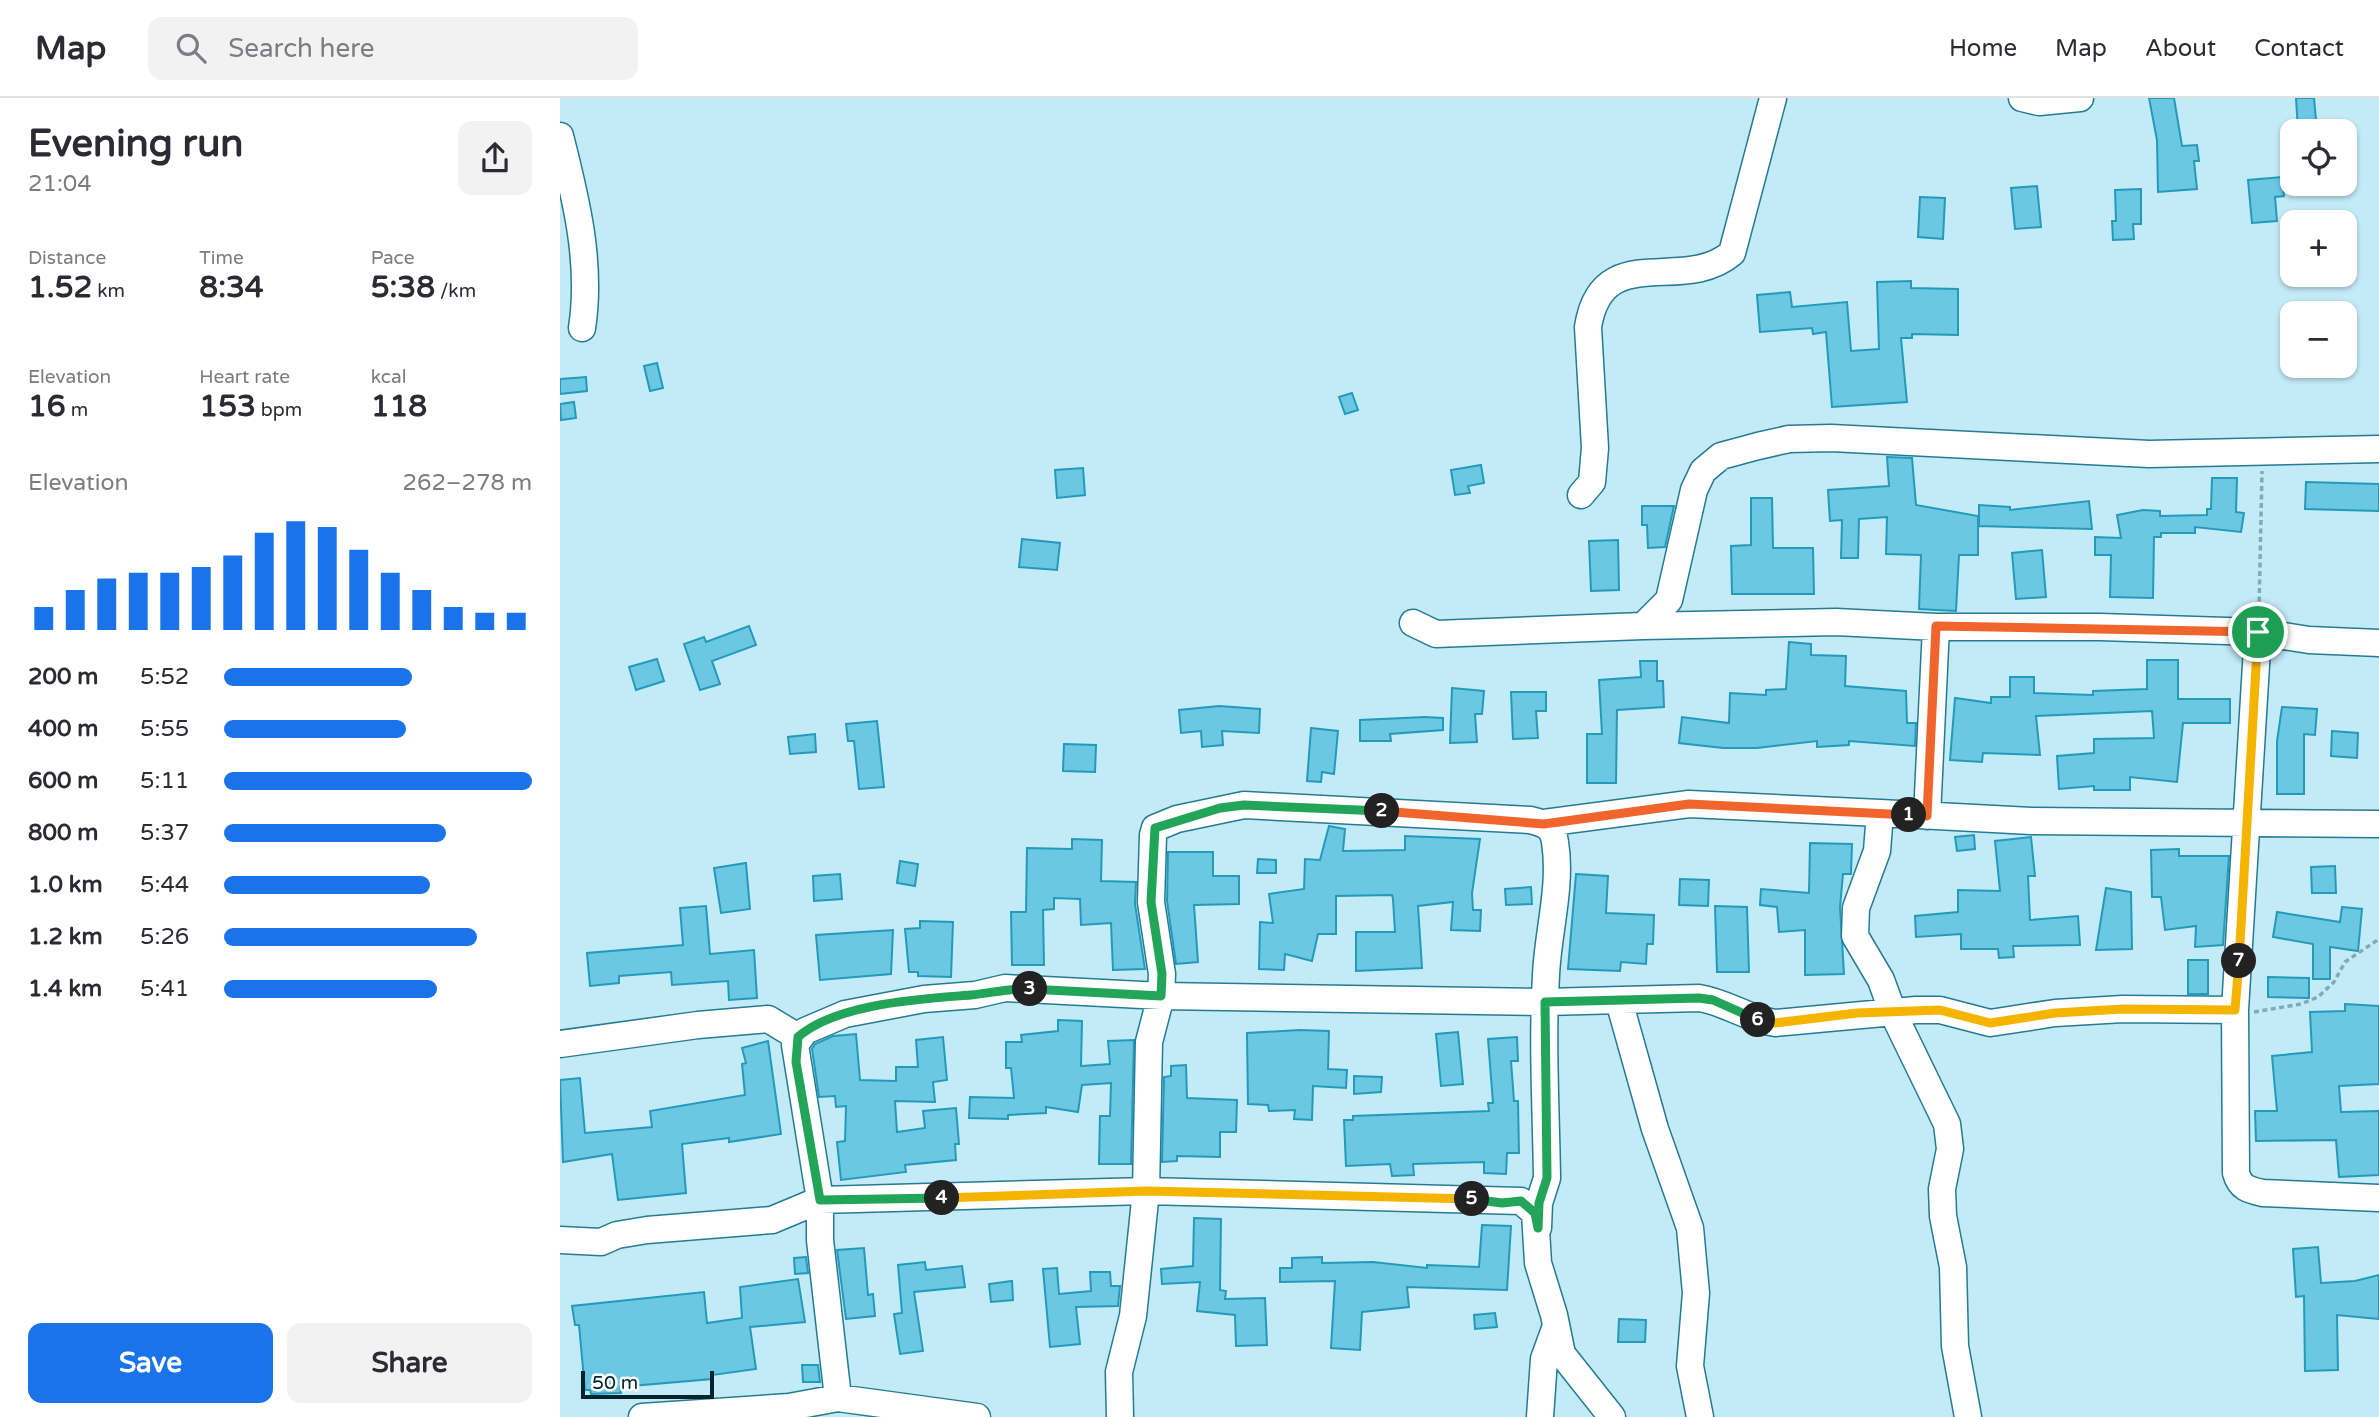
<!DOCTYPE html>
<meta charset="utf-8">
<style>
body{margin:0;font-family:"Varela Round",sans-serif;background:#f2f2f3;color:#2b2b33;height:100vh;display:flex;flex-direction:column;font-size:26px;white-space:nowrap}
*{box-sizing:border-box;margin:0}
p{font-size:23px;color:#7c7c81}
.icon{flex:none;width:38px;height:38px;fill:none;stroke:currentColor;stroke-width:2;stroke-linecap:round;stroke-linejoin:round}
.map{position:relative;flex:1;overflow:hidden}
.sheet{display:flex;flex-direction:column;background:#fff;width:560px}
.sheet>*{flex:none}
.buttons{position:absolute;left:1720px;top:21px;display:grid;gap:14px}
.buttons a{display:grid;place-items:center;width:77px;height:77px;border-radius:14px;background:#fff;box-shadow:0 2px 5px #0004;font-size:35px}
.scale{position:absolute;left:21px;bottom:18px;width:133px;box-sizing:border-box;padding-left:7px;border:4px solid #00242e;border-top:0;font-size:19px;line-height:24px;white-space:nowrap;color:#00242e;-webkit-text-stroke:5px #fff;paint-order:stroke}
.pin{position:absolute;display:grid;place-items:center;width:60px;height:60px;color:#fff;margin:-30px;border:4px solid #fff;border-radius:50%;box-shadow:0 2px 7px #0007}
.km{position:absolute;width:35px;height:35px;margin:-18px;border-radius:50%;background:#222;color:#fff;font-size:19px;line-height:35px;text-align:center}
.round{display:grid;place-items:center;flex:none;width:74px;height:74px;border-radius:14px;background:#f2f2f3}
.overview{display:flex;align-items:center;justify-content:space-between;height:119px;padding:0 28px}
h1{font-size:38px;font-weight:800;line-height:52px}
.figures{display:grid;grid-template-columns:repeat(3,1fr);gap:10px;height:119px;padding:7px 28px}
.figures div{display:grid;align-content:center}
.figures b{font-size:30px;font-weight:800}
.figures small{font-size:19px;font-weight:400}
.figures p{font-size:19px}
.chart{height:196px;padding:14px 28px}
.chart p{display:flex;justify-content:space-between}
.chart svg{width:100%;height:126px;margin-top:7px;stroke:#1a73e8;stroke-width:6}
.cta{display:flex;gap:14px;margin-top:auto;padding:14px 28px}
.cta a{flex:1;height:80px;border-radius:14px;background:#1a73e8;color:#fff;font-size:28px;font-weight:800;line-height:80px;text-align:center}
.cta a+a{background:#f2f2f3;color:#2b2b33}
ul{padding:0 28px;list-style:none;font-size:23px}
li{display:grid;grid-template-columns:112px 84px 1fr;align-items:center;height:52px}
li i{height:18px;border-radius:9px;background:#1a73e8}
header{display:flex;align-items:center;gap:42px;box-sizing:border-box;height:98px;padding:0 35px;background:#fff;border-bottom:2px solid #e1e1e2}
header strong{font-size:33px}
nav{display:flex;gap:38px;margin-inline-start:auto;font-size:24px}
.search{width:490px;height:63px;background:#f2f2f3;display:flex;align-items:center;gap:18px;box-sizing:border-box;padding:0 24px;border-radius:14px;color:#7c7c81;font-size:26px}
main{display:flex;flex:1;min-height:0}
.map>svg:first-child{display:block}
.building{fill:#6cc7e3;stroke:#229bba;stroke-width:2}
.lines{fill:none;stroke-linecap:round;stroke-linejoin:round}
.minor-casing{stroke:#247b92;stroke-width:29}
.path{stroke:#83a9b5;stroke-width:3.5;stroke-dasharray:5 3.5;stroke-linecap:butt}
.minor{stroke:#fff;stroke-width:26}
.split-1-casing{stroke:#fff;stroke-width:14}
.split-2-casing{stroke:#fff;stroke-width:14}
.split-3-casing{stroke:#fff;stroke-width:14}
.split-4-casing{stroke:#fff;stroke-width:14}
.split-5-casing{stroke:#fff;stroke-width:14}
.split-6-casing{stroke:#fff;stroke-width:14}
.split-7-casing{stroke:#fff;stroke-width:14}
.split-8-casing{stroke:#fff;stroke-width:14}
.split-1{stroke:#f0652b;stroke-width:9}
.split-2{stroke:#f0652b;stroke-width:9}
.split-3{stroke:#22a559;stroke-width:9}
.split-4{stroke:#22a559;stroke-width:9}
.split-5{stroke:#f5b400;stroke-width:9}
.split-6{stroke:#22a559;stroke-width:9}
.split-7{stroke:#f5b400;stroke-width:9}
.split-8{stroke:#f5b400;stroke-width:9}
</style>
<header>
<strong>Map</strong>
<div class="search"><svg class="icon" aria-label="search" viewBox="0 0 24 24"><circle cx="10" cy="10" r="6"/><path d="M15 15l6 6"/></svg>Search here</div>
<nav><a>Home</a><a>Map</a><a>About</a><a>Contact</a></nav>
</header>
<main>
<section class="sheet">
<div class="overview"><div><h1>Evening run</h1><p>21:04</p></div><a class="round"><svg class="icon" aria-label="share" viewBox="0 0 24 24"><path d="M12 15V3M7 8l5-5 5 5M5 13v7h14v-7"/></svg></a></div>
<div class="figures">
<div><p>Distance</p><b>1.52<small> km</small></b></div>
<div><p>Time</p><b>8:34</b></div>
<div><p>Pace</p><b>5:38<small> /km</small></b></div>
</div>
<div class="figures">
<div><p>Elevation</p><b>16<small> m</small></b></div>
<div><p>Heart rate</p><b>153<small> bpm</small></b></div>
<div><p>kcal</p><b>118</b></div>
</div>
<div class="chart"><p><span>Elevation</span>262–278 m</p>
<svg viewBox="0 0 160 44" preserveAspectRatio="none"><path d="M5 44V36M15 44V30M25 44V26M35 44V24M45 44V24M55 44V22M65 44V18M75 44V10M85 44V6M95 44V8M105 44V16M115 44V24M125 44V30M135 44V36M145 44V38M155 44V38"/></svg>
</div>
<ul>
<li><b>200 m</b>5:52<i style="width:61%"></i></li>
<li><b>400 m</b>5:55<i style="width:59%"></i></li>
<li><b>600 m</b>5:11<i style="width:100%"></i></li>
<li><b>800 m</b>5:37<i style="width:72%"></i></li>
<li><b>1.0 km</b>5:44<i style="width:67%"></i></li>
<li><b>1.2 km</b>5:26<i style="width:82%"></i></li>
<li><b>1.4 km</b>5:41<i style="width:69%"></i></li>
</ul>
<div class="cta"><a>Save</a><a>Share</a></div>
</section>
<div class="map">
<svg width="1819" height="1319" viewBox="0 0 1819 1319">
<rect width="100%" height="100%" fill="#c3eaf7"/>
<path class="building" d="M 1589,0 L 1614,0 L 1622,48 L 1637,47 L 1639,63 L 1634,63 L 1637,91 L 1598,94 L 1597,42 Z
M 1736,0 L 1754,0 L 1757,33 L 1738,33 Z
M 1722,79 L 1724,98 L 1715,99 L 1717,123 L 1692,125 L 1688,82 Z
M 1477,88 L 1481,129 L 1455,131 L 1451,90 Z
M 1581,91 L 1581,126 L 1573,126 L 1574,141 L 1553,142 L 1552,123 L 1556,123 L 1555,92 Z
M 1360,99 L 1385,100 L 1383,141 L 1358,139 Z
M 1351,183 L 1351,190 L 1398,191 L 1398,237 L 1352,236 L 1352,240 L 1341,240 L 1347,304 L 1272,309 L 1266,234 L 1253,236 L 1252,230 L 1200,234 L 1197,197 L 1230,194 L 1232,209 L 1287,204 L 1291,253 L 1319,251 L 1317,184 Z
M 97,265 L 103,290 L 90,293 L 84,268 Z
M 26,279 L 27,293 L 0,296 L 0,281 Z
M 792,295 L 798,312 L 785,316 L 779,299 Z
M 14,304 L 16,320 L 1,322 L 0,306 Z
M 1327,359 L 1352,360 L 1356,407 L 1418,418 L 1418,457 L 1399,457 L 1396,513 L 1359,511 L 1361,457 L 1326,456 L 1327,419 L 1299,421 L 1298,460 L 1281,460 L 1282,422 L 1270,423 L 1268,392 L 1329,388 Z
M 921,367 L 924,385 L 908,388 L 910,395 L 895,397 L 891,372 Z
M 523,370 L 525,397 L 497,400 L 495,372 Z
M 1652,380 L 1677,380 L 1676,414 L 1684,415 L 1681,434 L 1635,429 L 1635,435 L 1601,435 L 1601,439 L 1594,439 L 1593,500 L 1550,499 L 1551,457 L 1535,457 L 1535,439 L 1561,440 L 1557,417 L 1583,412 L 1600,413 L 1600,418 L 1647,417 L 1647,411 L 1651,411 Z
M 1746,384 L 1819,386 L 1819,413 L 1745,411 Z
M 1191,400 L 1212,400 L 1213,450 L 1253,450 L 1254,496 L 1172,496 L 1171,448 L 1191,447 Z
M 1529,403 L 1532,431 L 1419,428 L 1419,407 L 1450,409 L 1450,412 Z
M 1082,408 L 1114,408 L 1105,449 L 1088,450 L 1087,427 L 1082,427 Z
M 462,441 L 500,445 L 497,472 L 459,469 Z
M 1058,442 L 1059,492 L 1031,493 L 1029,443 Z
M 1482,452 L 1486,499 L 1456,501 L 1452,455 Z
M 189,528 L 196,547 L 152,563 L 160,586 L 140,592 L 124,546 L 144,539 L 146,544 Z
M 1229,544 L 1251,546 L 1251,557 L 1286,558 L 1285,588 L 1346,593 L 1347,625 L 1356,625 L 1355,648 L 1289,643 L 1289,647 L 1257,649 L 1257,643 L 1197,650 L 1163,650 L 1119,645 L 1122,619 L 1169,625 L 1170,595 L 1206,597 L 1206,592 L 1226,591 Z
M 97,561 L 104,583 L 76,592 L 69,569 Z
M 1587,562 L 1618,562 L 1618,601 L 1670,601 L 1670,625 L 1623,625 L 1617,684 L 1570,679 L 1570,692 L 1534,692 L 1534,688 L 1499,691 L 1497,658 L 1534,655 L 1534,641 L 1594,640 L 1592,613 L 1476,618 L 1480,657 L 1423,655 L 1422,664 L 1390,662 L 1395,600 L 1431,605 L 1431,599 L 1450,599 L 1450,579 L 1474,579 L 1474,595 L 1533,597 L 1533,593 L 1587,591 Z
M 1080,563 L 1097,563 L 1097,583 L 1103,583 L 1104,609 L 1057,612 L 1056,685 L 1027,685 L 1027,636 L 1042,636 L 1039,582 L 1081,579 Z
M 892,590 L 924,593 L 922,616 L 915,616 L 917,644 L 890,645 Z
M 951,594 L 986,594 L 986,613 L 976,613 L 978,640 L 953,641 Z
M 659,608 L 700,611 L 699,635 L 662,633 L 663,647 L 642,649 L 641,633 L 621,635 L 619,612 Z
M 1722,609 L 1757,611 L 1755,637 L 1744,636 L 1744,696 L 1717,696 L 1717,643 Z
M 865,619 L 883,620 L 883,632 L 830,636 L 831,643 L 800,643 L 800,622 Z
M 317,623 L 324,689 L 299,691 L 294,643 L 288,643 L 286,626 Z
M 751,630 L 778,633 L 774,676 L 762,674 L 761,684 L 747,683 Z
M 1772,633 L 1798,635 L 1797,660 L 1771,658 Z
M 255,636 L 256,654 L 230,656 L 228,639 Z
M 504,646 L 536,647 L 535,674 L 503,673 Z
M 769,728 L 785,731 L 783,753 L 845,752 L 845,738 L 920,741 L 912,795 L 913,812 L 921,812 L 920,833 L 891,832 L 893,804 L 858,808 L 862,870 L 796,873 L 796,834 L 835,834 L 833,801 L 832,797 L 776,798 L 776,836 L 758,836 L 752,863 L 725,856 L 724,872 L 699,871 L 700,824 L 713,825 L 709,796 L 744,791 L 745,761 L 760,762 Z
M 1414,737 L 1415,751 L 1397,753 L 1395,739 Z
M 1471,739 L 1475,778 L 1468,778 L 1470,822 L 1518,818 L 1520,847 L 1453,848 L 1454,859 L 1439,860 L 1438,851 L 1401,851 L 1401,836 L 1356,839 L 1355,818 L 1398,814 L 1398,792 L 1440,793 L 1435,743 Z
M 512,741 L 542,742 L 541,783 L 576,784 L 575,806 L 585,871 L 553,872 L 551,825 L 521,827 L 520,801 L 494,800 L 494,811 L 483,812 L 484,867 L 452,867 L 451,814 L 466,814 L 467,750 L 512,751 Z
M 1250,745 L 1292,746 L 1291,776 L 1283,776 L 1280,809 L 1284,876 L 1245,877 L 1245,832 L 1219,834 L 1217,809 L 1200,807 L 1201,791 L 1249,795 Z
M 1619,751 L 1619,758 L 1669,758 L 1663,847 L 1635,849 L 1636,828 L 1605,832 L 1601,799 L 1592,799 L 1591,752 Z
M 608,754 L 653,754 L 653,778 L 679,778 L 679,806 L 634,807 L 638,864 L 616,866 L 607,803 Z
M 698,761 L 716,762 L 716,775 L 697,775 Z
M 340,763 L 358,766 L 355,788 L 337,785 Z
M 186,765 L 190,811 L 161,815 L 154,770 Z
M 1775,768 L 1776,795 L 1752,795 L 1751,769 Z
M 280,776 L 282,801 L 254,803 L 253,778 Z
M 1016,776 L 1048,778 L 1046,815 L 1094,817 L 1093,846 L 1087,846 L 1086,866 L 1061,864 L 1060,873 L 1008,871 Z
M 1120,781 L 1149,782 L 1148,808 L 1119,807 Z
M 971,789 L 972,806 L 946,807 L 945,791 Z
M 1546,790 L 1571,794 L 1572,851 L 1536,852 Z
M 146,808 L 150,856 L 194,852 L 197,900 L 169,902 L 168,883 L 112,887 L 111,874 L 59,878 L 59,885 L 30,888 L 27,855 L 123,847 L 120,810 Z
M 1155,808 L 1187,809 L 1189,874 L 1157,874 Z
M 1782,809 L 1802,811 L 1798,853 L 1770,849 L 1770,881 L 1753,881 L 1753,846 L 1713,839 L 1717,814 L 1780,824 Z
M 360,823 L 393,824 L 391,879 L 358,878 L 358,874 L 349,874 L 345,831 L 360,830 Z
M 333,832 L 331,876 L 260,882 L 256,837 Z
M 1628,862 L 1648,862 L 1648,896 L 1628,896 Z
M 1708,879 L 1749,880 L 1749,900 L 1708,899 Z
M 1785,906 L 1819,908 L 1819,986 L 1779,988 L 1781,1014 L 1819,1013 L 1819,1077 L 1779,1079 L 1776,1042 L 1696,1043 L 1695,1013 L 1717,1013 L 1712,958 L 1752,954 L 1750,914 L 1785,913 Z
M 498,922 L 522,923 L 521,968 L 550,966 L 548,943 L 574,942 L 571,1066 L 539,1066 L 540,1018 L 550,1018 L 551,985 L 522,987 L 518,1014 L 486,1009 L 486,1015 L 448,1017 L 448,1021 L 409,1020 L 410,999 L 454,1000 L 451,970 L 446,970 L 446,944 L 462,944 L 461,937 L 498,933 Z
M 740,932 L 769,933 L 768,971 L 787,972 L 786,990 L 753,988 L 752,1022 L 734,1021 L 735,1012 L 709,1013 L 708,1007 L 688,1006 L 687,935 Z
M 898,934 L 903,986 L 881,988 L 876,936 Z
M 296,936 L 300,982 L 336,983 L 336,969 L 358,969 L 356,942 L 383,939 L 387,982 L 373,984 L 375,1004 L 335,1003 L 337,1034 L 365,1030 L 363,1013 L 396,1010 L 399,1046 L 395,1046 L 396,1062 L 345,1067 L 346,1074 L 281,1082 L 277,1044 L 285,1043 L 286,1008 L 276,1009 L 275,998 L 259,999 L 252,951 L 255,946 L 273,938 Z
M 957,939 L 958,963 L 951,963 L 954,1003 L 958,1003 L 959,1055 L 947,1055 L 946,1076 L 924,1075 L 924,1064 L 853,1066 L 854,1077 L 832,1078 L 830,1066 L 786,1068 L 784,1022 L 793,1022 L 793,1018 L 929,1013 L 928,1005 L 933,1005 L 928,941 Z
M 208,943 L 221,1036 L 169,1044 L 169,1040 L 122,1046 L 126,1095 L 58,1102 L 52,1056 L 3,1064 L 0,982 L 20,980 L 25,1035 L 92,1029 L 90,1013 L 185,997 L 182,966 L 186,965 L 182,950 Z
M 626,967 L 627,1000 L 677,1002 L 676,1034 L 660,1034 L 660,1059 L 617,1058 L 617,1063 L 602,1064 L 604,979 L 611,978 L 611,968 Z
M 794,978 L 822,979 L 821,994 L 794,996 Z
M 634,1120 L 661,1121 L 660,1192 L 666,1193 L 665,1201 L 705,1200 L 707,1247 L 676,1248 L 675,1217 L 637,1213 L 640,1184 L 602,1186 L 601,1171 L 633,1168 Z
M 922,1127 L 951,1128 L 947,1192 L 847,1189 L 849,1209 L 802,1214 L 800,1252 L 771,1250 L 775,1183 L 720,1184 L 720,1170 L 732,1170 L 732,1160 L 762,1159 L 762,1165 L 813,1164 L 867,1170 L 867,1167 L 919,1169 Z
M 1758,1149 L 1761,1185 L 1795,1183 L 1819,1177 L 1819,1221 L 1777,1217 L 1778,1272 L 1745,1273 L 1744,1198 L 1736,1199 L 1733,1151 Z
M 304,1150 L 308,1197 L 313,1196 L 315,1218 L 286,1221 L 277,1152 Z
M 246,1159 L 248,1175 L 235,1176 L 234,1160 Z
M 365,1164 L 366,1172 L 402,1168 L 405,1189 L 354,1194 L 363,1253 L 340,1256 L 334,1216 L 342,1215 L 338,1167 Z
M 497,1170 L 499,1196 L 531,1193 L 530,1174 L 550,1174 L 551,1188 L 560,1188 L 558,1208 L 516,1209 L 520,1246 L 490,1249 L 483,1171 Z
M 238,1181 L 245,1224 L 190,1229 L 196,1271 L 152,1277 L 152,1281 L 60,1289 L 61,1295 L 31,1296 L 30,1292 L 25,1292 L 19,1227 L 15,1227 L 12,1208 L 144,1194 L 147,1225 L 182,1220 L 180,1189 Z
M 452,1183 L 453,1202 L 431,1204 L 429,1186 Z
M 935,1215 L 937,1229 L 915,1231 L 914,1217 Z
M 1059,1221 L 1086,1222 L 1085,1244 L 1058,1244 Z
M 242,1267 L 258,1267 L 260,1284 L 243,1284 Z"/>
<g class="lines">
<g class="minor-casing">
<path id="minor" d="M 1462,0 L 1479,4 L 1520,0
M 0,38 C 16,101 32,165 22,230
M 1021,397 L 1032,384 L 1035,350 L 1028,229 C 1042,141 1123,197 1172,155 L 1213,0
M 853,525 L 876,536 L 1083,528 L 1109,502 L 1134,392 L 1143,373 L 1161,358 L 1198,348 L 1229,341 L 1271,340 L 1589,356 L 1819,351
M 1083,528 L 1276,524 L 1376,529 L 1540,529 L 1698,534 L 1749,542 L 1819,545
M 1698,534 L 1675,912 L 1676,1075 C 1680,1090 1689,1092 1703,1095 L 1819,1100
M 1367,718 L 1376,529
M 984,725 L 1129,706 L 1320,715
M 1059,903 L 1095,1031 L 1130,1130 L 1136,1195 L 1130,1268 L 1140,1319
M 0,946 L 138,927 L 208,921 L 238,939
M 0,1142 L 41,1144 L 57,1137 L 87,1132 L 212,1122 L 260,1102 L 586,1093 L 961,1103 L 975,1115 L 978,1165 L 994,1217 L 1002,1256 L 1052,1319
M 278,1300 L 260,1142 L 260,1102 L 235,947 L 245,933 L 285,916 L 364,901 L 415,897 L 445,890 L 601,898 L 985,904 L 1139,900 C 1166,904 1188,921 1215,925 L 1356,912 L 1380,912 L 1430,925 L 1495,915 L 1563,911 L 1675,912
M 82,1319 L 229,1309 L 278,1300 L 417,1319
M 560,1319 L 559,1274 L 573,1218 L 586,1093 L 589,944 L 601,898 L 602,876 L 591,804 L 593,737 L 595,730 L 617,721 L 684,707 L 970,722 C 983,725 993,728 995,744 C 1002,788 988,833 986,877 C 982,944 986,1012 987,1080 L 979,1105 L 978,1130
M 980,1319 L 984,1261 L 996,1228
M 1408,1319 L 1395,1248 L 1393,1169 L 1383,1118 L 1382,1091 L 1390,1051 L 1387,1026 L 1333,915 L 1321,882 L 1295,838 L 1296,810 L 1317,753 L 1320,715 L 1471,723 L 1819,726"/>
</g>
<path class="path" d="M 1699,512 L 1702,373
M 1694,914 L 1741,906 L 1758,899 L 1774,884 L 1785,864 L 1819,841"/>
<use href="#minor" class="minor"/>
</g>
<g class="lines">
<g class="split-1-casing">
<path id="split-1" d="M 1349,717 L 1367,718 L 1376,528 L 1698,534"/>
</g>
<g class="split-2-casing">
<path id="split-2" d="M 822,713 L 984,726 L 1129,706 L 1349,717"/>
</g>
<g class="split-3-casing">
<path id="split-3" d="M 470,891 L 601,898 L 602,876 L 591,804 L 595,730 L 660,710 L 684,707 L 822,713"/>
</g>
<g class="split-4-casing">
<path id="split-4" d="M 382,1100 L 260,1102 L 236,964 L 238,939 C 277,905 361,901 411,897 C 432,895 449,890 470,891"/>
</g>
<g class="split-5-casing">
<path id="split-5" d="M 382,1100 L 586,1093 L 912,1101"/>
</g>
<g class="split-6-casing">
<path id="split-6" d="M 912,1101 L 942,1105 L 961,1103 L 975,1115 L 978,1130 L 979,1105 L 987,1080 L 985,904 L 1139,900 L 1153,902 L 1198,922"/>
</g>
<g class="split-7-casing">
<path id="split-7" d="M 1198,922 L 1215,925 L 1297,915 L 1380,912 L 1430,925 L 1495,915 L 1563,911 L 1675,912 L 1679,863"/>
</g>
<g class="split-8-casing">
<path id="split-8" d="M 1679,863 L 1698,534"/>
</g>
<use href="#split-1" class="split-1"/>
<use href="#split-2" class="split-2"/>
<use href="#split-3" class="split-3"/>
<use href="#split-4" class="split-4"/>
<use href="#split-5" class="split-5"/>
<use href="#split-6" class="split-6"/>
<use href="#split-7" class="split-7"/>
<use href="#split-8" class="split-8"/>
</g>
</svg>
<div class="buttons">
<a><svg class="icon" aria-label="locate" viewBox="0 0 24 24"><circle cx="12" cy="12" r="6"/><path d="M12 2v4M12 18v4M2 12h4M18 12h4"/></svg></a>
<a>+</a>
<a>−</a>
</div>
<div class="scale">50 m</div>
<div class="pin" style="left:1698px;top:534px;background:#1e9e55"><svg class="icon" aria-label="arrive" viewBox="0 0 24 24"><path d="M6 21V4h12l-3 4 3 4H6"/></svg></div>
<b class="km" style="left:1349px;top:717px">1</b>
<b class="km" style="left:822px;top:713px">2</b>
<b class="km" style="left:470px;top:891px">3</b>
<b class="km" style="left:382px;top:1100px">4</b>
<b class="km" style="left:912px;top:1101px">5</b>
<b class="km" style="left:1198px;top:922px">6</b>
<b class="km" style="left:1679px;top:863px">7</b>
</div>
</main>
